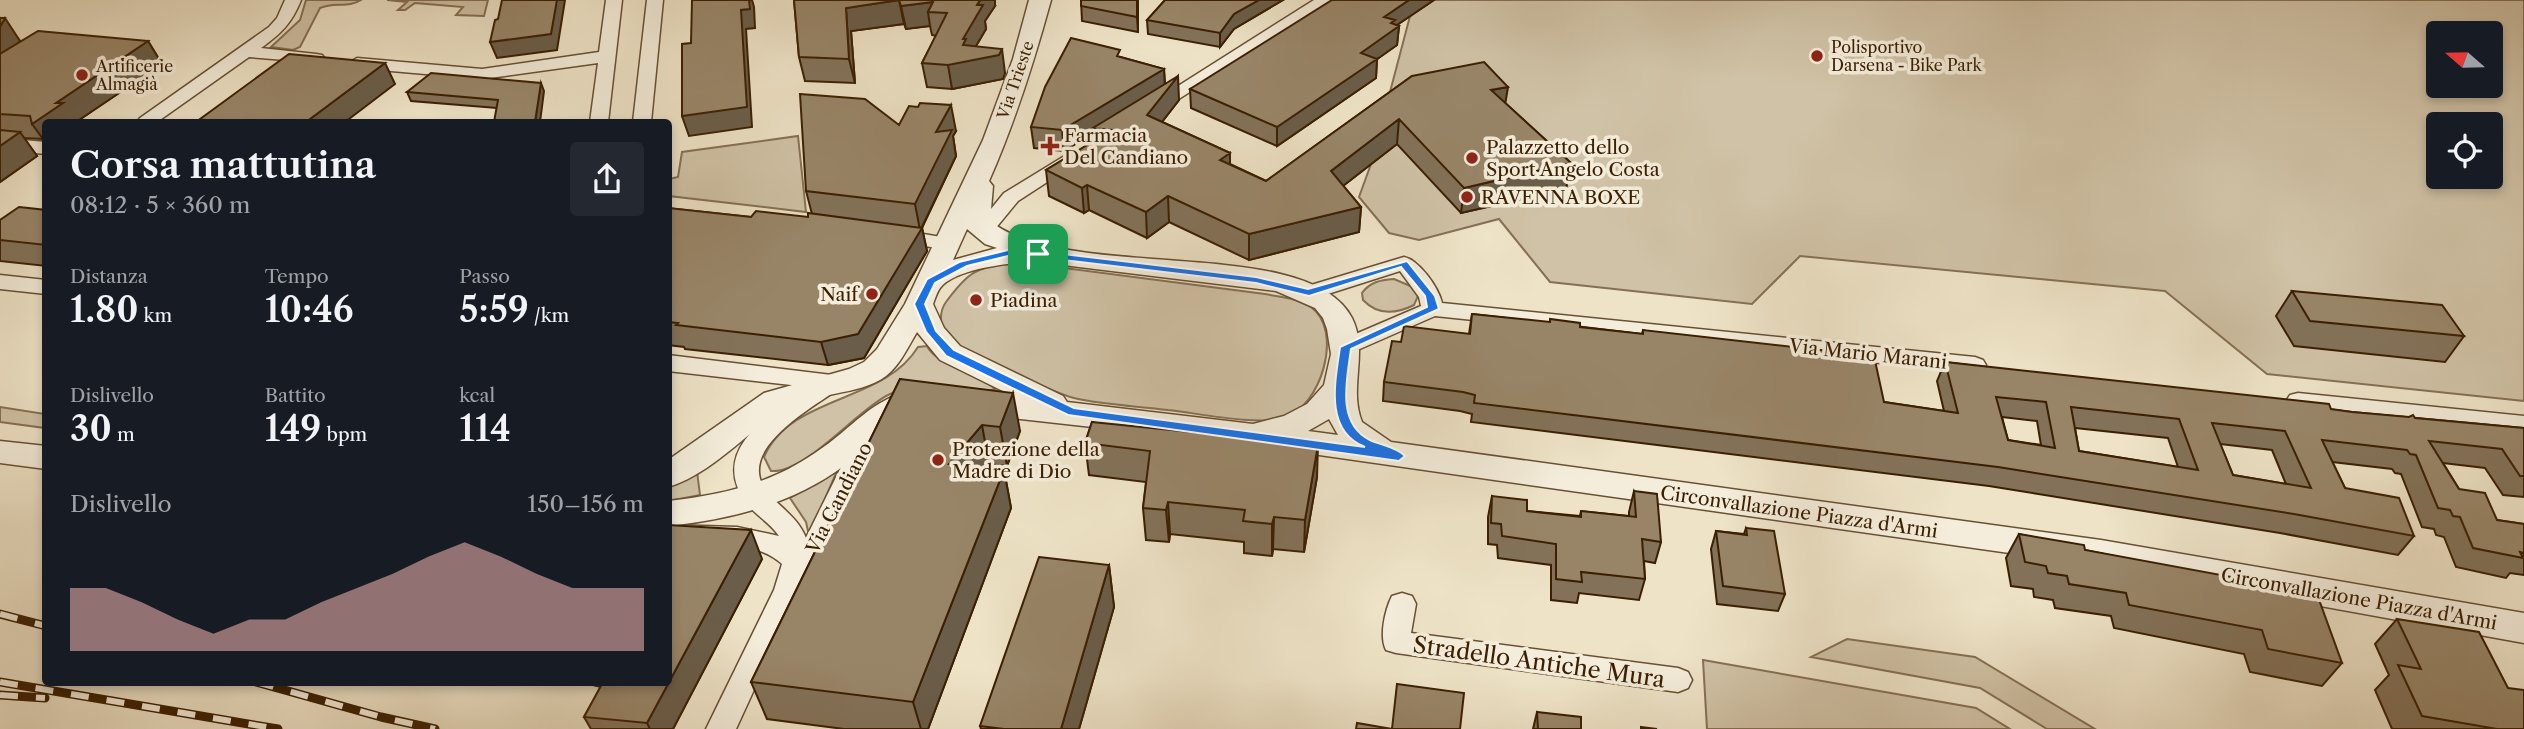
<!DOCTYPE html>
<html lang="it">
<meta charset="utf-8">
<style>
body{margin:0;font-family:"Libre Caslon Text",serif;background:#242831;color:#f1f3f6;height:100vh;display:flex;flex-direction:column;font-size:26px;white-space:nowrap}
*{box-sizing:border-box;margin:0}
p{font-size:23px;color:#9ea1a6}
.icon{flex:none;width:38px;height:38px;fill:none;stroke:currentColor;stroke-width:2;stroke-linecap:round;stroke-linejoin:round}
.map{position:relative;flex:1;overflow:hidden}
.panel{position:absolute;left:42px;top:119px;width:630px;height:567px;display:flex;flex-direction:column;background:#171b24;border-radius:7px;box-shadow:0 4px 10px #0003}
.panel>*{flex:none}
.needle{width:46px;rotate:290deg}
.tools{position:absolute;left:2426px;top:21px;display:grid;gap:14px}
.tools a{display:grid;place-items:center;width:77px;height:77px;border-radius:7px;background:#171b24;box-shadow:0 4px 10px #0003;font-size:35px}
.pin{position:absolute;display:grid;place-items:center;width:60px;height:60px;color:#fff;margin:-30px;border-radius:14px;box-shadow:0 4px 10px #0006}
.round{display:grid;place-items:center;flex:none;width:74px;height:74px;border-radius:7px;background:#242831}
.overview{display:flex;align-items:center;justify-content:space-between;height:119px;padding:0 28px}
h1{font-size:38px;font-weight:600;line-height:52px}
.metrics{display:grid;grid-template-columns:repeat(3,1fr);gap:10px;height:119px;padding:7px 28px}
.metrics div{display:grid;align-content:center}
.metrics b{font-size:35px;font-weight:600}
.metrics small{font-size:19px;font-weight:400}
.metrics p{font-size:19px}
.chart{height:196px;padding:14px 28px}
.chart p{display:flex;justify-content:space-between}
.chart svg{width:100%;height:126px;margin-top:7px;fill:#c59692;opacity:.7}
.map>svg:first-child{display:block}
.green{fill:#d0c2a6;stroke:#867054;stroke-width:2;fill-rule:evenodd}
.lines{fill:none;stroke-linecap:round;stroke-linejoin:round}
.minor-casing{stroke:#685033;stroke-width:3}
.tertiary-casing{stroke:#685033;stroke-width:3}
.minor{fill:#f4eddb;fill-rule:evenodd}
.tertiary{fill:#f4eddb;fill-rule:evenodd}
.rail-casing{stroke:#3b1f02;stroke-width:9}
.rail{stroke:#f4eddb;stroke-width:6;stroke-dasharray:18;stroke-linecap:butt}
.wall{fill:#837259;stroke:#3b1f02;stroke-width:2;fill-rule:evenodd}
.shaded-wall{fill:#6a5d49;stroke:#3b1f02;stroke-width:2}
.building{fill:#988568;stroke:#3b1f02;stroke-width:2;fill-rule:evenodd}
.route{fill:#1a73e8;stroke:#fff;stroke-width:2;fill-rule:evenodd}
.poi-dot{fill:#8f2418;stroke:#f4eddb;stroke-width:2.5}
.labels{text-anchor:middle;dominant-baseline:central;stroke-width:7;stroke-linejoin:round;paint-order:stroke}
.far-poi-label{font-size:16px;fill:#3b1f02;stroke:#f4eddb;text-anchor:start}
.far-street-label{font-size:16px;fill:#3b1f02;stroke:#f4eddb}
.poi-label{font-size:19px;fill:#3b1f02;stroke:#f4eddb;text-anchor:start}
.street-label{font-size:19px;fill:#3b1f02;stroke:#f4eddb}
.near-street-label{font-size:23px;fill:#3b1f02;stroke:#f4eddb}
</style>
<div class="map">
<svg width="2524" height="729" viewBox="0 0 2524 729">
<rect width="100%" height="100%" fill="#eee3c7"/>
<filter id="stains"><feTurbulence type="fractalNoise" baseFrequency=".00286" numOctaves="4"/><feColorMatrix values="0 0 0 0 .2 0 0 0 0 .09 0 0 0 0 .02 0 0 0 .5 -.17"/></filter>
<radialGradient id="worn" r=".72"><stop offset=".6" stop-color="#630" stop-opacity="0"/><stop offset="1" stop-color="#630" stop-opacity=".3"/></radialGradient>
<path class="green" d="M 306,0 L 361,0 C 349,8 334,2 320,8 L 300,47 L 293,50 L 271,47 L 300,20 Z
M 387,0 L 488,0 L 484,16 L 456,15 L 463,7 L 415,3 L 405,10 L 398,10 L 407,2 Z
M 1433,0 L 2524,0 L 2524,401 L 2267,374 L 2165,291 L 1800,256 L 1752,304 L 1550,282 L 1499,219 L 1419,240 L 1389,233 L 1359,197 L 1371,164 L 1410,16 ZM 2438,33 L 2490,33 L 2490,86 L 2438,86 ZM 2438,124 L 2490,124 L 2490,177 L 2438,177 Z
M 798,136 L 806,212 L 669,196 L 669,179 L 678,177 L 682,152 Z
M 1010,261 L 1265,294 C 1279,297 1299,298 1311,307 C 1344,331 1321,407 1284,418 C 1258,426 1197,413 1168,410 C 1137,406 1104,405 1074,398 C 1058,394 957,350 949,340 C 940,330 938,313 946,302 C 969,271 974,270 1010,261 Z
M 1394,279 L 1415,288 L 1418,296 L 1414,305 C 1396,314 1378,316 1363,300 L 1362,293 C 1370,282 1380,280 1394,279 Z
M 927,346 C 936,365 979,374 995,389 C 966,399 922,377 888,395 C 856,411 805,474 771,471 L 764,457 C 792,394 883,404 918,347 Z
M 0,407 L 45,414 L 45,428 L 0,422 Z
M 697,471 L 700,495 L 669,501 L 669,485 Z
M 837,471 L 809,536 L 806,522 L 790,498 Z
M 1847,639 L 1975,657 L 2095,729 L 2047,729 L 1980,688 L 1811,657 Z
M 1703,660 L 1976,708 L 2010,729 L 1707,729 Z"/>
<g class="lines">
<g class="minor-casing">
<path id="minor" d="M 285,0 L 301,0 C 292,23 281,34 261,48 L 316,54 L 322,55 L 325,59 L 322,63 L 249,57 L 157,122 L 137,122 L 140,118 L 269,27 L 277,18 Z
M 606,0 L 622,0 L 608,122 L 590,122 L 598,63 L 482,79 L 357,68 L 348,63 L 357,58 L 482,69 L 599,52 Z
M 647,0 L 663,0 L 651,122 L 633,122 Z
M 1314,0 L 1333,0 L 1160,111 L 1148,111 L 1145,107 Z
M 0,138 L 46,142 L 46,154 L 0,150 Z
M 1071,152 L 1081,158 L 1078,162 L 1018,201 L 990,235 L 976,235 L 973,231 L 1004,193 Z
M 894,229 L 947,238 L 954,240 L 957,244 L 954,248 L 947,250 L 887,239 L 884,235 L 887,231 Z
M 1404,257 C 1419,260 1439,288 1442,303 L 1975,357 L 1983,360 L 1986,365 L 1983,370 L 1975,373 L 1435,316 L 1353,352 L 1345,354 L 1337,352 L 1334,347 L 1337,342 L 1421,306 L 1419,297 L 1400,271 L 1309,300 L 1301,298 L 1298,293 L 1301,288 Z
M 0,275 L 46,280 L 46,294 L 0,289 Z
M 668,355 L 840,376 L 844,382 L 840,388 C 812,408 732,451 768,493 C 782,509 798,518 806,538 L 849,451 L 869,421 L 877,419 L 885,421 L 889,427 L 872,454 L 816,569 L 806,583 L 802,585 L 736,729 L 706,729 L 774,590 L 782,564 C 754,538 704,546 668,545 L 668,525 L 737,527 L 779,536 C 771,524 757,516 748,505 C 706,451 770,414 809,387 L 668,371 Z
M 2298,393 L 2524,416 L 2524,432 L 2290,407 L 2286,401 L 2290,395 Z
M 1402,593 L 1412,596 L 1416,604 L 1411,633 L 1678,668 L 1688,672 L 1692,680 L 1688,688 L 1678,692 L 1396,653 L 1386,650 C 1379,636 1385,610 1392,596 Z"/>
</g>
<g class="tertiary-casing">
<path id="tertiary" d="M 1029,0 L 1051,0 C 1034,62 1015,122 989,181 L 993,186 L 990,221 C 1068,284 1308,233 1352,318 C 1369,352 1348,387 1362,422 L 1391,442 L 2101,540 L 2524,613 L 2524,643 L 2101,566 L 1227,442 L 976,414 L 965,410 L 961,403 L 965,396 L 976,392 L 1013,396 L 940,360 L 917,332 C 908,347 900,365 886,376 C 857,397 814,391 784,409 C 745,433 713,473 668,487 L 668,460 L 764,393 L 849,369 L 864,362 L 877,349 L 905,304 L 983,140 L 1013,59 ZM 967,229 L 985,244 L 997,248 L 953,260 ZM 1038,262 L 1276,291 L 1315,308 L 1323,318 L 1327,329 L 1331,354 L 1324,385 L 1307,404 L 1284,416 L 1253,424 L 1067,402 L 1063,396 L 960,346 L 944,328 L 933,304 C 935,299 937,292 940,288 C 955,268 1014,262 1038,262 ZM 1329,419 L 1338,435 L 1308,431 Z
M 919,388 L 930,392 L 934,399 C 927,412 906,413 894,422 C 876,435 862,452 845,465 C 793,504 732,519 668,526 L 668,501 C 722,495 770,484 815,453 C 855,427 869,399 919,388 Z
M 0,441 L 46,446 L 46,469 L 0,463 Z"/>
</g>
<use href="#minor" class="minor"/>
<use href="#tertiary" class="tertiary"/>
<g class="rail-casing">
<path id="rail" d="M 0,614 L 46,626
M 0,682 L 278,729
M 256,682 L 381,717 L 435,729
M 0,695 L 45,698"/>
</g>
<use href="#rail" class="rail"/>
</g>
<path class="wall" d="M 794,0 L 995,6 L 985,21 L 986,29 L 976,46 L 1005,73 L 1003,79 L 952,89 L 927,87 L 922,63 L 936,36 L 932,35 L 930,26 L 906,29 L 904,24 L 851,31 L 855,83 L 805,81 L 799,57 Z
M 1081,0 L 1138,0 L 1138,32 L 1082,21 Z
M 1165,0 L 1283,0 L 1234,29 L 1220,47 L 1148,34 L 1147,20 Z
M 1434,0 L 1397,25 L 1399,26 L 1397,45 L 1377,59 L 1376,78 L 1277,146 L 1191,108 L 1190,89 Z
M 0,18 L 20,41 L 18,43 L 148,41 L 162,64 L 76,122 L 46,122 L 43,139 L 24,138 L 37,156 L 0,182 Z
M 1120,57 L 1164,69 L 1165,84 L 1179,100 L 1162,122 L 1230,153 L 1230,164 L 1266,181 L 1412,76 L 1505,103 L 1571,163 L 1566,189 L 1461,213 L 1397,144 L 1343,186 L 1361,207 L 1359,232 L 1249,260 L 1169,222 L 1147,238 L 1089,210 L 1084,213 L 1049,196 L 1046,170 L 1094,141 L 1093,133 L 1064,151 L 1034,148 L 1031,127 Z
M 544,91 L 497,108 L 411,101 L 407,92 Z
M 899,125 L 956,131 L 953,136 L 956,156 L 922,228 L 927,251 L 864,358 L 828,365 L 685,349 L 684,347 L 668,345 L 668,208 L 751,217 L 808,217 L 812,214 L 806,191 Z
M 46,210 L 46,266 L 0,261 L 0,220 Z
M 2292,291 L 2464,336 L 2445,362 L 2294,346 L 2276,316 Z
M 1472,314 L 1642,334 L 1643,330 L 1884,402 L 1944,411 L 1937,381 L 1945,362 L 2352,412 L 2524,428 L 2524,497 L 2503,495 L 2485,468 L 2443,463 L 2459,489 L 2497,520 L 2524,524 L 2524,575 L 2510,573 L 2506,578 L 2456,567 L 2444,537 L 2436,535 L 2434,529 L 2422,527 L 2401,474 L 2395,473 L 2392,469 L 2332,462 L 2345,488 L 2414,536 L 2398,555 L 2280,533 L 1989,486 L 1471,422 L 1472,414 L 1460,411 L 1383,401 L 1384,382 L 1401,342 L 1469,334 ZM 2002,417 L 2037,421 L 2041,445 L 2008,440 ZM 2075,428 L 2168,438 L 2178,467 L 2079,451 ZM 2220,444 L 2272,450 L 2286,484 L 2233,475 Z
M 900,379 L 1020,431 L 1007,466 L 989,464 L 986,468 L 1004,470 L 1011,508 L 928,729 L 844,729 L 767,719 L 751,682 Z
M 1092,422 L 1317,477 L 1304,552 L 1273,549 L 1272,556 L 1244,553 L 1244,542 L 1170,534 L 1169,542 L 1146,540 L 1143,508 L 1146,482 L 1089,475 L 1085,443 Z
M 1634,491 L 1661,542 L 1655,563 L 1644,561 L 1645,579 L 1639,600 L 1579,593 L 1577,603 L 1551,600 L 1551,565 L 1498,558 L 1497,545 L 1488,544 L 1488,517 L 1492,496 L 1527,511 L 1580,516 L 1581,511 L 1629,516 L 1629,512 Z
M 1746,528 L 1785,594 L 1778,611 L 1717,604 L 1711,549 L 1716,531 L 1744,534 Z
M 2019,534 L 2085,550 L 2233,581 L 2342,663 L 2322,686 L 2250,672 L 2244,654 L 2114,628 L 2111,616 L 2055,608 L 2053,600 L 2034,597 L 2033,589 L 2011,586 L 2006,558 Z
M 762,559 L 673,729 L 591,729 L 584,717 L 601,687 L 580,682 L 668,682 Z
M 1109,565 L 1114,607 L 1079,729 L 981,729 L 980,726 Z
M 2397,619 L 2508,688 L 2524,729 L 2392,729 L 2375,690 L 2389,675 L 2375,644 Z
M 1537,712 L 1581,729 L 1533,729 Z"/>
<path class="shaded-wall" d="M 557,0 L 565,0 L 557,50 L 497,58 L 490,42 Z
M 749,0 L 752,0 L 754,7 L 755,28 L 746,29 L 752,127 L 689,136 L 682,116 L 741,10 Z
M 899,0 L 904,24 L 851,31 L 855,83 L 849,59 L 846,8 Z
M 980,0 L 995,0 L 995,6 L 985,21 L 986,29 L 969,58 L 1002,49 L 1005,73 L 1003,79 L 952,89 L 948,65 L 963,39 Z
M 1137,0 L 1138,0 L 1138,32 L 1137,17 Z
M 1259,0 L 1283,0 L 1234,29 L 1220,47 L 1220,33 L 1234,14 Z
M 1409,0 L 1434,0 L 1394,27 L 1399,26 L 1397,45 L 1376,60 L 1377,59 L 1376,78 L 1277,146 L 1277,127 L 1361,53 L 1384,17 Z
M 933,2 L 928,12 L 930,26 L 906,29 L 901,6 Z
M 5,18 L 20,41 L 0,79 L 0,27 Z
M 148,41 L 162,64 L 76,122 L 46,122 L 46,143 L 32,124 L 56,103 Z
M 385,63 L 395,84 L 345,122 L 306,122 Z
M 1164,69 L 1165,89 L 1093,128 L 1093,133 L 1064,151 L 1062,130 Z
M 1178,76 L 1179,100 L 1148,140 L 1147,115 Z
M 541,83 L 544,91 L 540,122 L 535,122 Z
M 1508,87 L 1504,111 L 1491,90 Z
M 951,105 L 956,131 L 953,136 L 956,156 L 921,229 L 922,228 L 927,251 L 864,358 L 828,365 L 821,342 L 920,230 L 915,204 L 936,132 Z
M 1399,119 L 1397,144 L 1330,196 L 1331,171 Z
M 20,132 L 37,156 L 0,182 L 0,146 Z
M 1230,153 L 1230,178 L 1220,160 Z
M 1571,163 L 1566,189 L 1461,213 L 1464,188 Z
M 1087,185 L 1089,210 L 1084,213 L 1082,188 Z
M 1168,196 L 1169,222 L 1147,238 L 1146,212 Z
M 1361,207 L 1359,232 L 1249,260 L 1249,234 Z
M 1013,393 L 1020,431 L 1007,466 L 1000,427 Z
M 982,425 L 989,464 L 957,502 L 949,464 Z
M 1318,445 L 1317,477 L 1304,552 L 1305,520 Z
M 1004,470 L 1011,508 L 928,729 L 921,729 L 913,702 Z
M 1168,502 L 1170,534 L 1169,542 L 1166,510 Z
M 1274,517 L 1273,549 L 1272,556 L 1272,524 Z
M 751,530 L 762,559 L 673,729 L 650,729 L 647,723 Z
M 1109,565 L 1114,607 L 1079,729 L 1061,729 Z"/>
<path class="building" d="M 502,0 L 557,0 L 551,34 L 490,42 L 495,20 L 498,19 Z
M 692,0 L 749,0 L 750,9 L 741,10 L 747,107 L 682,116 L 682,44 L 691,43 Z
M 794,0 L 980,0 L 977,5 L 983,5 L 963,39 L 966,39 L 963,45 L 1002,49 L 999,55 L 948,65 L 922,63 L 947,13 L 928,12 L 933,2 L 901,6 L 899,0 L 846,8 L 849,59 L 799,57 Z
M 1081,0 L 1137,0 L 1137,17 L 1081,6 Z
M 1165,0 L 1259,0 L 1234,14 L 1220,33 L 1147,20 Z
M 1332,0 L 1409,0 L 1384,17 L 1395,20 L 1391,23 L 1399,26 L 1361,53 L 1377,59 L 1277,127 L 1190,89 Z
M 0,18 L 5,18 L 0,27 Z
M 38,31 L 148,41 L 56,103 L 63,103 L 32,124 L 30,116 L 0,114 L 0,54 Z
M 1071,38 L 1120,50 L 1117,56 L 1164,69 L 1062,130 L 1031,127 L 1045,87 Z
M 289,54 L 385,63 L 306,122 L 196,122 Z
M 1484,62 L 1508,87 L 1491,90 L 1571,163 L 1464,188 L 1399,119 L 1331,171 L 1361,207 L 1249,234 L 1168,196 L 1146,212 L 1087,185 L 1082,188 L 1046,170 L 1112,130 L 1093,128 L 1178,76 L 1147,115 L 1230,153 L 1220,160 L 1266,181 L 1412,76 Z
M 431,73 L 541,83 L 535,122 L 494,122 L 498,100 L 407,92 Z
M 800,94 L 865,99 L 899,125 L 909,106 L 918,107 L 920,103 L 951,105 L 936,132 L 952,130 L 915,204 L 806,191 Z
M 0,130 L 20,132 L 0,146 Z
M 19,207 L 46,210 L 46,245 L 0,240 L 0,220 Z
M 668,208 L 751,217 L 756,211 L 808,217 L 808,213 L 922,228 L 858,334 L 821,342 L 676,325 L 678,323 L 668,322 Z
M 2292,291 L 2442,305 L 2464,336 L 2310,321 Z
M 1472,314 L 1550,322 L 1550,319 L 1580,323 L 1580,327 L 1643,334 L 1643,330 L 1874,356 L 1884,402 L 1958,413 L 1945,362 L 2329,404 L 2331,409 L 2352,412 L 2409,417 L 2413,415 L 2415,418 L 2524,428 L 2524,476 L 2520,476 L 2502,449 L 2429,441 L 2459,489 L 2485,493 L 2497,520 L 2524,524 L 2524,553 L 2520,552 L 2523,558 L 2473,548 L 2460,517 L 2453,516 L 2450,510 L 2438,508 L 2416,455 L 2410,454 L 2407,450 L 2322,440 L 2345,488 L 2399,498 L 2414,536 L 2294,514 L 1998,467 L 1474,403 L 1475,395 L 1463,392 L 1384,382 L 1392,341 L 1401,342 L 1404,326 L 1470,334 ZM 1996,397 L 2046,402 L 2055,448 L 2008,440 ZM 2071,407 L 2179,419 L 2198,470 L 2079,451 ZM 2212,423 L 2285,431 L 2311,488 L 2233,475 Z
M 900,379 L 1013,393 L 1000,427 L 982,425 L 949,464 L 1004,470 L 913,702 L 751,682 Z
M 1092,422 L 1318,445 L 1305,520 L 1274,517 L 1272,524 L 1243,521 L 1245,510 L 1168,502 L 1166,510 L 1143,508 L 1150,451 L 1085,443 Z
M 1634,491 L 1657,494 L 1661,542 L 1642,539 L 1645,579 L 1581,572 L 1582,582 L 1556,579 L 1556,544 L 1502,536 L 1501,524 L 1491,523 L 1492,496 L 1527,500 L 1527,511 L 1581,517 L 1581,511 L 1636,517 Z
M 668,525 L 751,530 L 647,723 L 584,717 L 603,682 L 668,682 Z
M 1746,528 L 1774,531 L 1785,594 L 1723,586 L 1716,531 L 1747,535 Z
M 2019,534 L 2084,545 L 2085,550 L 2232,577 L 2233,581 L 2318,597 L 2342,663 L 2268,649 L 2262,630 L 2129,605 L 2126,593 L 2069,584 L 2067,576 L 2048,573 L 2046,566 L 2025,562 Z
M 1039,557 L 1109,565 L 1061,729 L 1004,729 L 980,726 Z
M 2397,619 L 2479,632 L 2508,688 L 2524,690 L 2524,729 L 2497,729 L 2422,716 L 2398,665 L 2421,669 Z
M 1397,684 L 1464,693 L 1460,729 L 1356,729 L 1357,723 L 1392,729 Z
M 1537,712 L 1581,717 L 1581,729 L 1538,729 Z
M 1641,727 L 1657,729 L 1641,729 Z"/>
<path class="route" d="M 1008,250 L 1038,251 L 1256,277 L 1308,289 L 1407,261 L 1435,296 L 1439,309 L 1351,349 C 1347,380 1336,423 1370,440 C 1381,445 1397,447 1405,456 L 1399,461 L 1068,415 L 946,356 L 926,332 L 914,304 L 927,279 L 959,262 ZM 1008,256 L 1038,257 L 1256,283 L 1309,296 L 1401,267 L 1425,296 L 1427,307 L 1340,347 C 1335,382 1324,431 1365,447 L 1074,408 L 954,350 L 936,331 L 925,304 L 935,283 L 967,266 Z"/>
<g class="poi-dot">
<circle cx="1817" cy="56" r="7"/>
<circle cx="82" cy="75" r="7"/>
<path d="M1046.5 135.5h7v7h7v7h-7v7h-7v-7h-7v-7h7z"/>
<circle cx="1472" cy="158" r="7"/>
<circle cx="1467" cy="197" r="7"/>
<circle cx="872" cy="294" r="7"/>
<circle cx="976" cy="300" r="7"/>
<circle cx="938" cy="460" r="7"/>
</g>
<g class="labels">
<g class="far-poi-label">
<text x="1831" y="47">Polisportivo<tspan x="1831" dy="18">Darsena - Bike Park</tspan></text>
<text x="96" y="66">Artificerie<tspan x="96" dy="18">Almagià</tspan></text>
</g>
<g class="far-street-label">
<text transform="translate(1015 80) rotate(-71)">Via Trieste</text>
</g>
<g class="poi-label">
<text x="1064" y="135">Farmacia<tspan x="1064" dy="22">Del Candiano</tspan></text>
<text x="1486" y="147">Palazzetto dello<tspan x="1486" dy="22">Sport Angelo Costa</tspan></text>
<text x="1481" y="197">RAVENNA BOXE</text>
<text x="858" y="294" text-anchor="end">Naif</text>
<text x="990" y="300">Piadina</text>
<text x="952" y="449">Protezione della<tspan x="952" dy="22">Madre di Dio</tspan></text>
</g>
<g class="street-label">
<text transform="translate(1868 354) rotate(6)">Via Mario Marani</text>
<text transform="translate(839 498) rotate(-63)">Via Candiano</text>
<text transform="translate(1799 512) rotate(8)">Circonvallazione Piazza d'Armi</text>
<text transform="translate(2359 599) rotate(10)">Circonvallazione Piazza d'Armi</text>
</g>
<g class="near-street-label">
<text transform="translate(1539 662) rotate(8)">Stradello Antiche Mura</text>
</g>
</g>
<rect width="100%" height="100%" filter="url(#stains)"/>
<rect width="100%" height="100%" fill="url(#worn)"/>
</svg>
<div class="tools">
<a><svg class="needle" viewBox="-14 -14 28 28"><path d="M0-13l5 13h-10z" fill="#e53935"/><path d="M0 13l5-13h-10z" fill="#9ea1a6"/></svg></a>
<a><svg class="icon" aria-label="locate" viewBox="0 0 24 24"><circle cx="12" cy="12" r="6"/><path d="M12 2v4M12 18v4M2 12h4M18 12h4"/></svg></a>
</div>
<div class="pin" style="left:1038px;top:254px;background:#1e9e55"><svg class="icon" aria-label="arrive" viewBox="0 0 24 24"><path d="M6 21V4h12l-3 4 3 4H6"/></svg></div>
<section class="panel">
<div class="overview"><div><h1>Corsa mattutina</h1><p>08:12 · 5 × 360 m</p></div><a class="round"><svg class="icon" aria-label="share" viewBox="0 0 24 24"><path d="M12 15V3M7 8l5-5 5 5M5 13v7h14v-7"/></svg></a></div>
<div class="metrics">
<div><p>Distanza</p><b>1.80<small> km</small></b></div>
<div><p>Tempo</p><b>10:46</b></div>
<div><p>Passo</p><b>5:59<small> /km</small></b></div>
</div>
<div class="metrics">
<div><p>Dislivello</p><b>30<small> m</small></b></div>
<div><p>Battito</p><b>149<small> bpm</small></b></div>
<div><p>kcal</p><b>114</b></div>
</div>
<div class="chart"><p><span>Dislivello</span>150–156 m</p>
<svg viewBox="0 0 160 44" preserveAspectRatio="none"><path d="M0 44V22L10 22L20 27L30 33L40 38L50 33L60 33L70 27L80 22L90 17L100 11L110 6L120 11L130 17L140 22L150 22L160 22V44z"/></svg>
</div>
</section>
</div>
